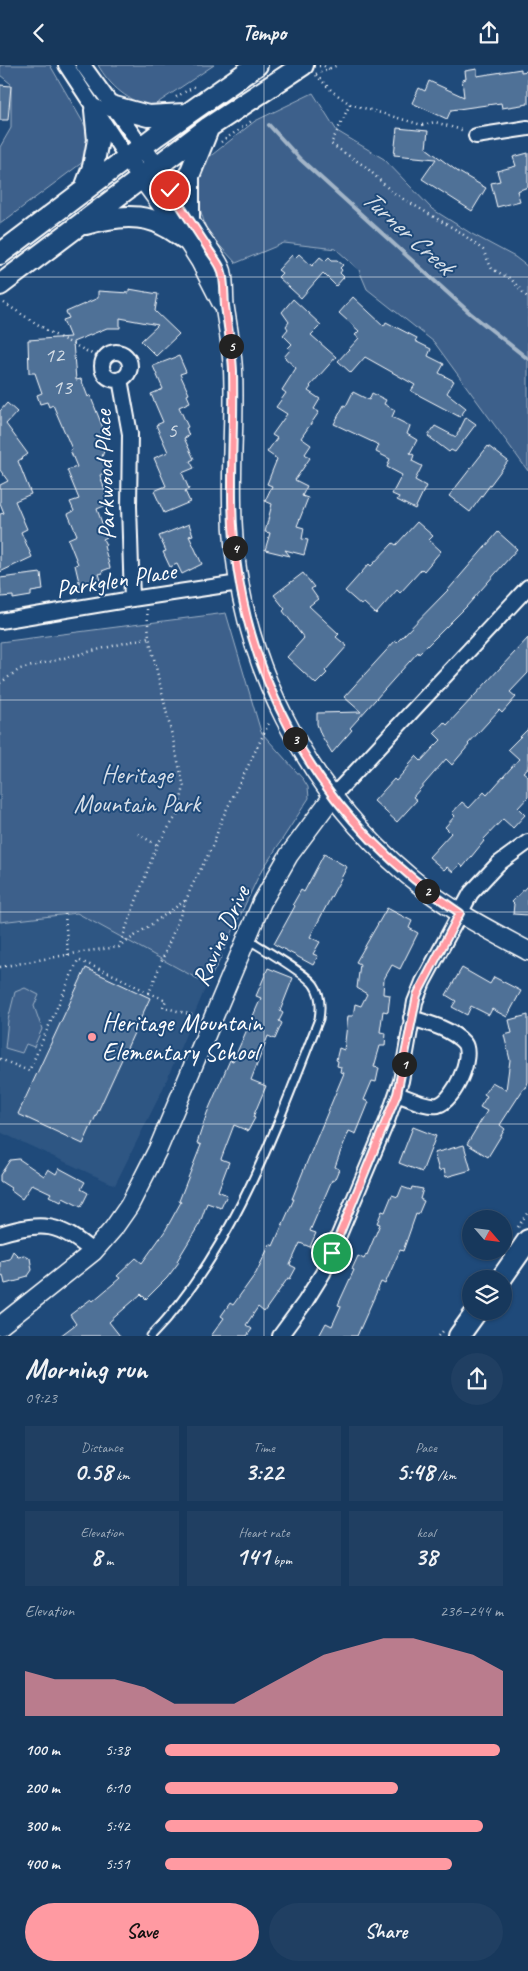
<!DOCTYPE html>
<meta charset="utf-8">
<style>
body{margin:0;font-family:Caveat,sans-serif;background:#203f62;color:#f1f3f6;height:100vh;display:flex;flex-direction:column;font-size:19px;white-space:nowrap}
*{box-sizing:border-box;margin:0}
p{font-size:16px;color:#9eacbb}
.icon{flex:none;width:28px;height:28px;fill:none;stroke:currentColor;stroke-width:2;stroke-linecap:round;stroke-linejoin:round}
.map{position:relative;height:1271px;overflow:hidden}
.side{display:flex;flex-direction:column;background:#17385c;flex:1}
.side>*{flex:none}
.needle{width:32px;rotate:118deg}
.fabs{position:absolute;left:462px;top:1145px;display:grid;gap:10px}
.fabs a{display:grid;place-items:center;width:50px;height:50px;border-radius:50%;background:#17385c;box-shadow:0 1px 4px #0004,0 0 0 1px #365272;font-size:25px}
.pin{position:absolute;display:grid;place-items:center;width:42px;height:42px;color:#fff;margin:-21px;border:2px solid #fff;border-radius:50%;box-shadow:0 1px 5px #0007}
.km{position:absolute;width:25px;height:25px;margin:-12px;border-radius:50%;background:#222;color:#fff;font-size:14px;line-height:25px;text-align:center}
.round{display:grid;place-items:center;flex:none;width:52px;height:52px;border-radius:26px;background:#203f62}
.headline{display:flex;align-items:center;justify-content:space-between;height:85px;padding:0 25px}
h1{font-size:28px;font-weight:700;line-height:38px}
.stats{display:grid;grid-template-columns:repeat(3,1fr);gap:8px;height:85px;padding:5px 25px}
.stats div{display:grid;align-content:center;border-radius:0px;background:#203f62;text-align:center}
.stats b{font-size:25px;font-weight:700}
.stats small{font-size:14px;font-weight:400}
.stats p{font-size:14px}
.chart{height:140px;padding:10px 25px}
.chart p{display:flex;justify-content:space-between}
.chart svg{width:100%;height:90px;margin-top:5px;fill:#ff9aa2;opacity:.7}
.primary-button{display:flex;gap:10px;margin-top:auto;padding:10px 25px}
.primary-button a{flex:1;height:58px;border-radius:30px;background:#ff9aa2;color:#111;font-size:20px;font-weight:700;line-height:58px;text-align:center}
.primary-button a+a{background:#203f62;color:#f1f3f6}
ul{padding:0 25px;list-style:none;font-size:16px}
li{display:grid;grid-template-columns:80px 60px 1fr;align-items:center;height:38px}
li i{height:12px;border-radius:6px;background:#ff9aa2}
header{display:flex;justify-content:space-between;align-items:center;height:65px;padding:0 25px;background:#17385c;font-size:22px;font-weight:700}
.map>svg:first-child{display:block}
.built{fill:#2e5683}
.green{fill:#3c618b;stroke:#9eb0c5}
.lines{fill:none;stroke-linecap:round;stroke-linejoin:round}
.stream{stroke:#a3b5c8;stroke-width:4}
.building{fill:#507197;stroke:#fff}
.service-casing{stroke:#fff;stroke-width:11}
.minor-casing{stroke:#fff;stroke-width:18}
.tertiary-casing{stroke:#fff;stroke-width:21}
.secondary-casing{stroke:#fff;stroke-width:24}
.path{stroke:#fff;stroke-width:2.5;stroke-dasharray:1 4;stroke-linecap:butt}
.service{stroke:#1f4a7a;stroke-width:7}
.minor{stroke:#1f4a7a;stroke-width:14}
.tertiary{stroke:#1f4a7a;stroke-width:18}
.secondary{stroke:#1f4a7a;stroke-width:20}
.route-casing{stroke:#fff;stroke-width:10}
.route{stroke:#ff9aa2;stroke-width:6}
.grid{fill:none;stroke:#fff;stroke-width:1;stroke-opacity:0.55}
.poi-dot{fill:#ff9aa2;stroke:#1f4a7a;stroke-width:2}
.labels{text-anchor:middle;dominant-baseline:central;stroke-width:4;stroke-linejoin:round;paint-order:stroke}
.number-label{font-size:22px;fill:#d3dce5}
.street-label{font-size:25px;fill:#fff;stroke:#1f4a7a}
.park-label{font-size:25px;fill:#d8dfe8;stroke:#1f4a7a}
.poi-label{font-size:25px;fill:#fff;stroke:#1f4a7a;text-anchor:start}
.water-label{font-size:26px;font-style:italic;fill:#d8e0e8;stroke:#1f4a7a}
</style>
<header><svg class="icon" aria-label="back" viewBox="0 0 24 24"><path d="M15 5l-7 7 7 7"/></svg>Tempo<svg class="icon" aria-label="share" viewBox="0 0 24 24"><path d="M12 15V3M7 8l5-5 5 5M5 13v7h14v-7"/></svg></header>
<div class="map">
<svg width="528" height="1271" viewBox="0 0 528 1271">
<rect width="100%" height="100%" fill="#1f4a7a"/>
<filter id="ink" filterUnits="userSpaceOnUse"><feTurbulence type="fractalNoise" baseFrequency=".02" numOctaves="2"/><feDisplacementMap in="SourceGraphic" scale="10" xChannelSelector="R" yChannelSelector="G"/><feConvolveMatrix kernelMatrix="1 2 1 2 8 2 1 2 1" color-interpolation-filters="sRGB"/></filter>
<g filter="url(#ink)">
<path class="built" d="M 0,806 L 207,919 L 162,1026 L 115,1120 L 0,1067 Z"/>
<path class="green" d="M 0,0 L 50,0 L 99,85 L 0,159 L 0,82 L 11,63 L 11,19 L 0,10 Z
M 98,0 L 214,0 L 153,41 C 130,39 109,20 98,0 Z
M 313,28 L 337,66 L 384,94 L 432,144 L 472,169 L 515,192 L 528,202 L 528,406 L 434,277 L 367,224 L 359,205 L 336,184 L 284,178 L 236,198 L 207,167 L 194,123 L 208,93 L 255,56 Z
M 226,548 L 261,667 L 303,714 L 308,722 L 309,733 L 259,810 L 224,885 L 222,884 L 220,889 L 222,891 L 207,919 L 77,848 L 0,857 L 0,577 Z
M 25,923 L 39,930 L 34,941 L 42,964 L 34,982 L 26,979 L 22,988 L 5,983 L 8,955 L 15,927 Z"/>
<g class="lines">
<path class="stream" d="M 269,60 L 300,94 L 470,248 L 528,294"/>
</g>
<path class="building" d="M 477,4 L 477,11 L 521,4 L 521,7 L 528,6 L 528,39 L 502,43 L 501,38 L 451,45 L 447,54 L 412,38 L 419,23 L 425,26 L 429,16 L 464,32 L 462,15 L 466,14 L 465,6 Z
M 0,20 L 11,21 L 8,55 L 0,55 Z
M 397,63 L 428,66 L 426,83 L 457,106 L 486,123 L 472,146 L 422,114 L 436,94 L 394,90 Z
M 528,88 L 528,122 L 517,126 L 520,136 L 497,142 L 491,118 L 500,116 L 497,106 L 516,101 L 513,92 Z
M 299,189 L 312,201 L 320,192 L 325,196 L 329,192 L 332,195 L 337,195 L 343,200 L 340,203 L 342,205 L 340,208 L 344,212 L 336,221 L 323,208 L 301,233 L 278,212 L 282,208 L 278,205 L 292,190 L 295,193 Z
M 129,224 L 158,229 L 155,246 L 179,269 L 156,291 L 141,276 L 158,260 L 120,253 L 120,263 L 107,263 L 73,277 L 76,315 L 81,314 L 88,332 L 90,330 L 107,373 L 102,376 L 105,383 L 102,392 L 108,406 L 100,410 L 109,439 L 97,444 L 107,472 L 103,474 L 106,480 L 104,481 L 110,503 L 102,506 L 103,508 L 99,509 L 101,515 L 80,521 L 75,500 L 78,499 L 68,474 L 77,470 L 68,449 L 74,446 L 70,437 L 79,434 L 67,405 L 77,402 L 70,385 L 72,384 L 53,340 L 49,342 L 47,337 L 40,339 L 37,330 L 42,328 L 35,308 L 29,308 L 28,275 L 70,272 L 63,255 L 69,253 L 66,247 L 98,233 L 98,226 L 129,228 Z
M 353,232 L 384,261 L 386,257 L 417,273 L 415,276 L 431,284 L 428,291 L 444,299 L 439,308 L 454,316 L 447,328 L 466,343 L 460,352 L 411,326 L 415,320 L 365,292 L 351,308 L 338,296 L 359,273 L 355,270 L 359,266 L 339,248 Z
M 293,234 L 321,260 L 311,270 L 336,292 L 310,321 L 311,322 L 308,326 L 320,334 L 314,344 L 319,347 L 301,373 L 311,380 L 305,389 L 310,393 L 295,415 L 307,421 L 302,431 L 308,433 L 297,461 L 304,463 L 302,474 L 308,475 L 304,490 L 285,485 L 290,491 L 265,485 L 270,468 L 265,467 L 272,439 L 265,436 L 272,421 L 267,419 L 277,394 L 267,387 L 277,373 L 272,370 L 287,349 L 276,342 L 286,328 L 282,325 L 296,303 L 284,292 L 290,285 L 288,283 L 292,279 L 283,270 L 288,264 L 286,261 L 289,257 L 282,247 Z
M 179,291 L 186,307 L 180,309 L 189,329 L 187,330 L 190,337 L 179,342 L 188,362 L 186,363 L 189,371 L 184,373 L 194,394 L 190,396 L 194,403 L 182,408 L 189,424 L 185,426 L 190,437 L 164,448 L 154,426 L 166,421 L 154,393 L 168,387 L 156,360 L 163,357 L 151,329 L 163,324 L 153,301 Z
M 353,327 L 369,335 L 372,328 L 386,335 L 384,339 L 395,345 L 392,352 L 410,361 L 407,369 L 417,375 L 410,388 L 414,390 L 412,396 L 422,401 L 415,415 L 426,421 L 415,444 L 397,435 L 399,432 L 392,429 L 402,410 L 387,402 L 390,394 L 376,387 L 379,380 L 334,359 L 344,340 L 346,341 Z
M 7,338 L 17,347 L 6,359 L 28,389 L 18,396 L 31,429 L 15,436 L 27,464 L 21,467 L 32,492 L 0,507 L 0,449 L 4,448 L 0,438 L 0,420 L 8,416 L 0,405 L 0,346 Z
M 466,352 L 476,359 L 455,387 L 451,385 L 449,387 L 428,371 L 435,361 L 456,372 Z
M 488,381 L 508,396 L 470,447 L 449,431 Z
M 417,457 L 433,471 L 429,475 L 441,486 L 424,506 L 422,504 L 400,528 L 397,525 L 376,549 L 364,538 L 361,540 L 345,526 L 369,499 L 371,501 L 393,478 L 396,480 Z
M 189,459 L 193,470 L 189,471 L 202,499 L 182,509 L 177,499 L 170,502 L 163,487 L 166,486 L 159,471 Z
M 498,467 L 517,484 L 466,542 L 419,589 L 418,587 L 350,663 L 352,665 L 332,688 L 321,670 L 317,659 L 317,648 L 361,647 L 344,632 L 395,576 L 397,577 L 448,525 Z
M 41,508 L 43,525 L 31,527 L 31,531 L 13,534 L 13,531 L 1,532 L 0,513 Z
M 303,508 L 314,522 L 311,524 L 318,534 L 309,541 L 339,569 L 336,572 L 347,581 L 325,606 L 327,608 L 316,619 L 287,592 L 304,573 L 283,546 L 285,544 L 274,530 Z
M 528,573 L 528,608 L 510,627 L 516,632 L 502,648 L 499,645 L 468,679 L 469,680 L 452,700 L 446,694 L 413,732 L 417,735 L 397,757 L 374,736 L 394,714 L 396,716 L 410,700 L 409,699 L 416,691 L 421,696 L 433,683 L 441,675 L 434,668 L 444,657 L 447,660 Z
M 528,664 L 528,703 L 523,707 L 528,711 L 528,732 L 518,743 L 525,750 L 513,763 L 503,754 L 483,775 L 484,776 L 463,802 L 460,799 L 453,807 L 447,802 L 444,805 L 429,792 L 451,768 L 445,762 L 455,751 L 452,748 L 462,737 L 469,743 L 484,727 L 487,730 L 519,694 L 508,684 Z
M 324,789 L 347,802 L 310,872 L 320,877 L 313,889 L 318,891 L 313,900 L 274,879 L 295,841 L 293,839 L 301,825 L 304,827 Z
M 528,820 L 528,850 L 513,849 L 514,839 L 512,837 Z
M 387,843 L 412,856 L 409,863 L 418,868 L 400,904 L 392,900 L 384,914 L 383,929 L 390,930 L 388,947 L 383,946 L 380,967 L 386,968 L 385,981 L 380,981 L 374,1002 L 379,1003 L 376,1017 L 372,1016 L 364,1035 L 369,1037 L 356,1069 L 349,1066 L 340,1088 L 335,1102 L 339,1104 L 334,1116 L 332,1115 L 310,1166 L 316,1168 L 310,1182 L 300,1178 L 290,1200 L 296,1203 L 290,1214 L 288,1213 L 264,1247 L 258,1242 L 246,1260 L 252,1264 L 247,1271 L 211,1271 L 224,1253 L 221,1251 L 230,1238 L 233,1240 L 256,1208 L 270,1179 L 273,1181 L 294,1134 L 292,1134 L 304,1104 L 344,1008 L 340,1007 L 341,1002 L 337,1001 L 338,996 L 336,995 L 339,983 L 344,985 L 348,951 L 353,951 L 355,939 L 361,941 L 367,929 L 357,923 L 360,899 L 356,897 Z
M 86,903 L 150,933 L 83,1079 L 18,1049 Z
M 268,903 L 293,913 L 280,946 L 283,948 L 279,956 L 282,958 L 275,974 L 268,971 L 251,1015 L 266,1021 L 253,1052 L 255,1053 L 248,1066 L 234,1060 L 221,1094 L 229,1097 L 218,1126 L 227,1130 L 221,1143 L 207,1138 L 200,1158 L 177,1196 L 179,1197 L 167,1213 L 146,1234 L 141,1229 L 109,1257 L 120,1271 L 60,1271 L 76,1259 L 70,1250 L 91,1234 L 93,1236 L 120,1213 L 117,1211 L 136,1193 L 142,1198 L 165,1166 L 181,1137 L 179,1136 L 201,1080 L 197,1078 L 207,1048 L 230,995 L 233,996 L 261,933 L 256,931 Z
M 462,903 L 490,919 L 494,912 L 521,926 L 507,952 L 492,944 L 489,950 L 471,941 L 467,950 L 452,942 L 456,936 L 446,930 Z
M 528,950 L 528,1017 L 526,1023 L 524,1023 L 500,1060 L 505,1064 L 488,1092 L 467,1079 L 487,1046 L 480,1042 L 487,1031 L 484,1029 L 492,1017 L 506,1025 L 510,995 L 504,970 L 512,968 L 509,955 Z
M 413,1062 L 436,1071 L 422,1107 L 399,1098 Z
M 464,1080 L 471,1105 L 446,1112 L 444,1104 L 439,1106 L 434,1088 Z
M 19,1094 L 44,1111 L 48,1104 L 56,1109 L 59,1103 L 85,1117 L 81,1124 L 88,1128 L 81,1142 L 63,1133 L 61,1137 L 49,1131 L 51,1128 L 32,1119 L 22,1134 L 10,1125 L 11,1123 L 0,1116 L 0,1110 L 10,1095 Z
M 402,1122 L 411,1125 L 412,1122 L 423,1124 L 420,1134 L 424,1136 L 418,1150 L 416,1149 L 403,1186 L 400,1185 L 385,1219 L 381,1217 L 357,1271 L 319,1271 L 326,1258 L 332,1261 L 341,1241 L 338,1240 L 354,1205 L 352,1204 L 358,1191 L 364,1194 L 366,1189 L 367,1190 L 380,1159 L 377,1158 L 382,1146 L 385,1147 L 392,1130 L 398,1132 Z
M 13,1186 L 18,1191 L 24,1190 L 30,1193 L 32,1205 L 28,1211 L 21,1213 L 21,1215 L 5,1219 L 3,1210 L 0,1211 L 0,1196 L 9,1194 Z"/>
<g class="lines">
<g class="service-casing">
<path id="service" d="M 151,1271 C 232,1189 277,1060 319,954 C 321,942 321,930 314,920 C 306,908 260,882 246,873"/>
</g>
<g class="minor-casing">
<path id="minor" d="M 66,0 L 127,93
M 83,0 L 142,82
M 476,71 L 528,63
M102 301a14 14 0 1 1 28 0a14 14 0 1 1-28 0Z
M 120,314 L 130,369 L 129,441 L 132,534
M 0,556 L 132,534 L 239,518
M 333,731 L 528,522
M 397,1029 C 409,1033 425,1042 438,1040 C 454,1036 474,991 464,978 C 452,964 428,958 411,953
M 0,1169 C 43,1156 59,1158 93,1187
M 280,1271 L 305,1237 L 323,1208 L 387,1056 L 401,1016 L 415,937 L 423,917 L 471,828 L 498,799 L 528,777"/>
</g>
<g class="tertiary-casing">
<path id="tertiary" d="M 142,82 C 162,110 180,140 199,170 C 206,180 218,194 222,206 C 225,218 223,232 225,244 C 228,264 232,284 233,305 C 235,349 231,394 232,438 C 233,589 307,733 426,825 C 458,849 493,867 528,886
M 127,93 L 184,171 L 200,196 L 221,237
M 0,1261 L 93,1187 L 113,1164 L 129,1141 L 158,1084 L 262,837 L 289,790 L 333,731"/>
</g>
<g class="secondary-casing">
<path id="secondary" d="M 111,41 L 148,51 L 185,49
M 84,126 L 93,102 L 98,75 L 95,45
M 189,154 L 189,111 L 208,64
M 86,159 C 110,152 140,147 163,160 C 172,164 179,170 187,175
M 0,189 L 156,71 L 257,0
M 0,220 L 209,62 L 303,0
M 501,1214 L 528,1175
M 459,1271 L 477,1246"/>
</g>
<path class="path" d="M 319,1 L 324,1 L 329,4
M 316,9 L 338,0
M 316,10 L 332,26 L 350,39 L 422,60 L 435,57 L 465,66
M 176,32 L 197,20
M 350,39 L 331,79 L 366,102 L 393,128 L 460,167 L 483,185 L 492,204 L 511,214 L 528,233
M 221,77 L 253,55
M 4,238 L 53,269 L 104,295
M 147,544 L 149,572
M 0,618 L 20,604 L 149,572 L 184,722 L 177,750 L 157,780 L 119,882
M 138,769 L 157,780
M 65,849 L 68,890
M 0,902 L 88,886 L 119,882 L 186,835
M 149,928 L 166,935 L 163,942 L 196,951
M 0,994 L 29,1006 L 78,895 L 116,911 L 149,928 L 191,823 L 213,780 L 222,754 L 270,656
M 518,1162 L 528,1147
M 439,1271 L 443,1266"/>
<use href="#service" class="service"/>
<use href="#minor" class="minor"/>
<use href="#tertiary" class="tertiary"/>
<use href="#secondary" class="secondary"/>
</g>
</g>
<g class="lines" filter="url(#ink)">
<g class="route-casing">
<path id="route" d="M 170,125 C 182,143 194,162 206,180 C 210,188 218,196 221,204 C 225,215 224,230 225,241 C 228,263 232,284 233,306 C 234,345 232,383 232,421 C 230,598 313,751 460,848 L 417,930 L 397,1029 L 332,1188"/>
</g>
<use href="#route" class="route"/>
</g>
<path class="grid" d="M 264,0 L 264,1271M 0,212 L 528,212M 0,424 L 528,424M 0,635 L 528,635M 0,847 L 528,847M 0,1059 L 528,1059"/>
<circle class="poi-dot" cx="92" cy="972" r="5"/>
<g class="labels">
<g class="number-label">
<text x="54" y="290">12</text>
<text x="62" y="322">13</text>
<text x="172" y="365">5</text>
</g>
<g class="street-label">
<text transform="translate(105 410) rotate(-92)">Parkwood Place</text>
<text transform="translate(116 515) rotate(-9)">Parkglen Place</text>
<text transform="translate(221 871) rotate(-66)">Ravine Drive</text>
</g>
<g class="park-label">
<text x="137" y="710">Heritage<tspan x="137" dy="29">Mountain Park</tspan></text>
</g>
<g class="poi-label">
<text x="102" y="958">Heritage Mountain<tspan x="102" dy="29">Elementary School</tspan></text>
</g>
<g class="water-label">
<text transform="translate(408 167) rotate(42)">Turner Creek</text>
</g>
</g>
</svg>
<div class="fabs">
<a><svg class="needle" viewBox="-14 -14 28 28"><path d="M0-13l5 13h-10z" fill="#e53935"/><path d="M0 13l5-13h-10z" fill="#9eacbb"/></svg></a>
<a><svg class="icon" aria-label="layers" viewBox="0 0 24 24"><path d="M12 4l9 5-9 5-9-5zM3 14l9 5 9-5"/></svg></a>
</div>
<div class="pin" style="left:332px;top:1188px;background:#1e9e55"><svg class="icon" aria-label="arrive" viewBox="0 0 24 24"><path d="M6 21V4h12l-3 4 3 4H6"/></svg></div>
<div class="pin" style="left:170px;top:125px;background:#d93025"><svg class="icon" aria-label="check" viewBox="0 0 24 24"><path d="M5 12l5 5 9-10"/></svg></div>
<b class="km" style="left:404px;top:999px">1</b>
<b class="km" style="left:427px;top:826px">2</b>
<b class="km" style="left:295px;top:674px">3</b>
<b class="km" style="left:235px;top:483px">4</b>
<b class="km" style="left:231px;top:281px">5</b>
</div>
<section class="side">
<div class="headline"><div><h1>Morning run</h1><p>09:23</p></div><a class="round"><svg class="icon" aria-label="share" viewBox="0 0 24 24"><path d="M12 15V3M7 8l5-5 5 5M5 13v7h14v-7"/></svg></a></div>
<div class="stats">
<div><p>Distance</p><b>0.58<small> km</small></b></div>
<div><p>Time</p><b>3:22</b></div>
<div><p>Pace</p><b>5:48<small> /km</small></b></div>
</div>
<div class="stats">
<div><p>Elevation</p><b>8<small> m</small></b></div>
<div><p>Heart rate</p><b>141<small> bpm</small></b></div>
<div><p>kcal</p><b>38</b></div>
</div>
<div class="chart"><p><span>Elevation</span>236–244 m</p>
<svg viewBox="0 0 160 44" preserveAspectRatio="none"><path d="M0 44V22L10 26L20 26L30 26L40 30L50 38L60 38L70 38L80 30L90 22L100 14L110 10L120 6L130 6L140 10L150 14L160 22V44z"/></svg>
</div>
<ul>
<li><b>100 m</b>5:38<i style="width:99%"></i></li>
<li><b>200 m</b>6:10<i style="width:69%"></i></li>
<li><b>300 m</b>5:42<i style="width:94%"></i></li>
<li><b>400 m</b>5:51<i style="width:85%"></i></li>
</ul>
<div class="primary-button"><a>Save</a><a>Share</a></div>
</section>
